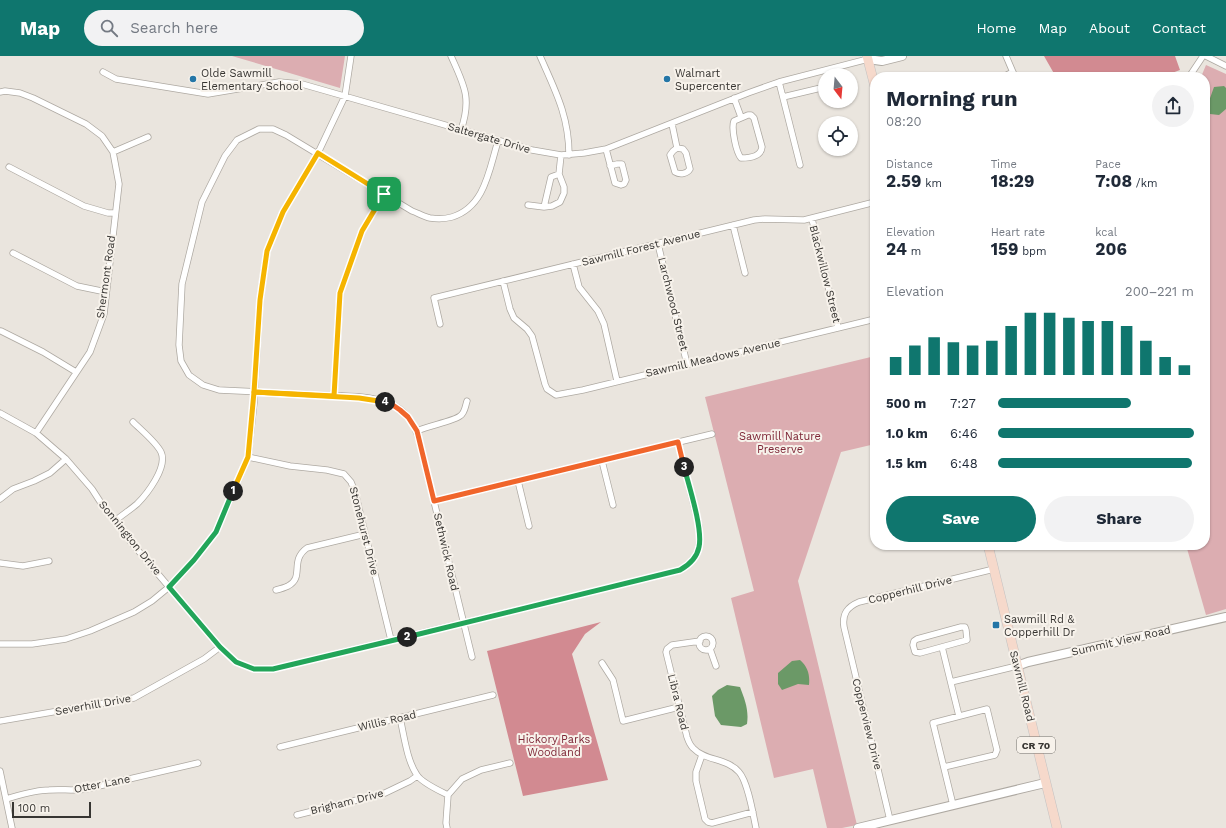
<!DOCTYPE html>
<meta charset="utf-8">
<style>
body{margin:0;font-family:"Work Sans",sans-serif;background:#f2f2f3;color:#1f2937;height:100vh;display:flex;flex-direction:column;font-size:15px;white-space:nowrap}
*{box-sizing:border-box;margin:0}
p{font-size:13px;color:#747a83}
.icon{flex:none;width:22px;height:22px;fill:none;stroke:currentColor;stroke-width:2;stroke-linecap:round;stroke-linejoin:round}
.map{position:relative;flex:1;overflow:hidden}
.side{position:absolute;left:870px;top:16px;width:340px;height:478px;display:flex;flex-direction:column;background:#fff;border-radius:16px;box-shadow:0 1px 3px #0004}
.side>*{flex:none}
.needle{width:26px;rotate:164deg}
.controls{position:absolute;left:818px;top:12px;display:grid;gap:8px}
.controls a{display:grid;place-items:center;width:40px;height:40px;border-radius:50%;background:#fff;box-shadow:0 1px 3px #0004;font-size:20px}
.scale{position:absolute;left:12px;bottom:10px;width:79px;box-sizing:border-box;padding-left:4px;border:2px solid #373532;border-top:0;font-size:11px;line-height:14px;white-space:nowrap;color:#373532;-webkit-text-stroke:3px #f7f2eb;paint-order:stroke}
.pin{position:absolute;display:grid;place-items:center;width:34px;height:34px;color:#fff;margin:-17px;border-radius:8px;box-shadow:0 2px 6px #0006}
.km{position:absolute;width:20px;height:20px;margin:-10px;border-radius:50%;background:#222;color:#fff;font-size:11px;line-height:20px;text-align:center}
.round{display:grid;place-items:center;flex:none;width:42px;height:42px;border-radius:21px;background:#f2f2f3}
.summary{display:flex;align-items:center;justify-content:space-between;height:68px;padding:0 16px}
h1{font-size:22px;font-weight:700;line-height:30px}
.metrics{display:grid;grid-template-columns:repeat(3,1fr);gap:6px;height:68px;padding:4px 16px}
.metrics div{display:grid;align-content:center}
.metrics b{font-size:17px;font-weight:700}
.metrics small{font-size:11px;font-weight:400}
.metrics p{font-size:11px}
.chart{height:112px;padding:8px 16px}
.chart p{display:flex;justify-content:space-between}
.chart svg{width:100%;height:72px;margin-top:4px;stroke:#0f766e;stroke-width:6}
.primary-button{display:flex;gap:8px;margin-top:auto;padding:8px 16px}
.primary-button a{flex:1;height:46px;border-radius:24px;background:#0f766e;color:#fff;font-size:16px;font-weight:700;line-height:46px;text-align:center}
.primary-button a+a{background:#f2f2f3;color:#1f2937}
ul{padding:0 16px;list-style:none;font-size:13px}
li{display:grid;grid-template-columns:64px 48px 1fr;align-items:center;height:30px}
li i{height:10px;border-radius:5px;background:#0f766e}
header{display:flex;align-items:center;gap:24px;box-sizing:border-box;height:56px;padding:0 20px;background:#0f766e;color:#fff}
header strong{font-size:19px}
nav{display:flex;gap:22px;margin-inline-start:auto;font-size:14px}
.search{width:280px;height:36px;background:#f2f2f3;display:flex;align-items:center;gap:10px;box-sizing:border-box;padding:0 14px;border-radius:22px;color:#747a83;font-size:15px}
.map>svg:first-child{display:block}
.green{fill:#dcadb1}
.forest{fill:#d28a91}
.water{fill:#6b9967}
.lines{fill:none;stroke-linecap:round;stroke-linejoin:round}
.street-casing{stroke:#aea9a2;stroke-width:7}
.secondary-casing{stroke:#aea9a2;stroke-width:10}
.primary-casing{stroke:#c3c2c2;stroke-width:10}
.street{stroke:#fff;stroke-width:5.5}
.secondary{stroke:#fff;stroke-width:8}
.primary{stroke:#f6d9cb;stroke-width:9}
.split-1-casing{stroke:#fff;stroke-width:8}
.split-2-casing{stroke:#fff;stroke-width:8}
.split-3-casing{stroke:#fff;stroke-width:8}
.split-4-casing{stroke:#fff;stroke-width:8}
.split-5-casing{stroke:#fff;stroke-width:8}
.split-1{stroke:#f5b400;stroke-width:5}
.split-2{stroke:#22a559;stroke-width:5}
.split-3{stroke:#22a559;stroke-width:5}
.split-4{stroke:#f0652b;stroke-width:5}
.split-5{stroke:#f5b400;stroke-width:5}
.poi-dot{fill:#2476a7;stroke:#f7f2eb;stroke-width:1.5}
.labels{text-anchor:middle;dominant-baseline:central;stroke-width:4;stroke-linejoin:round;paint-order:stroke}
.shield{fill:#f7f2eb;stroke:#716e6a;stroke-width:1}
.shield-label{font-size:10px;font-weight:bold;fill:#373532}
.poi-label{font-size:11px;fill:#373532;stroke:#f7f2eb;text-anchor:start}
.street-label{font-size:11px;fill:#373532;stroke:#f7f2eb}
.park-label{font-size:11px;fill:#7e2737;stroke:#f7f2eb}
</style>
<header>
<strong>Map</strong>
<div class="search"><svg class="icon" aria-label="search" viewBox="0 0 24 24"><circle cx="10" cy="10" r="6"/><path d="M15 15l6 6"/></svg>Search here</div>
<nav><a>Home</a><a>Map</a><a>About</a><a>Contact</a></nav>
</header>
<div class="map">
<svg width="1226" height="772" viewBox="0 0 1226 772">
<rect width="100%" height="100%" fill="#eae5de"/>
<path class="green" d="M 232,0 L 345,0 L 340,32 Z
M 1206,9 L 1226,18 L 1226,553 L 1206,559 L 1186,489 L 1205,489 L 1205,21 L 1201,21 Z
M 875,300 L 875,388 L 841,396 L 798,525 L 857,769 L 842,772 L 827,772 L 813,713 L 774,722 L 731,542 L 754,535 L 705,341 Z"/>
<path class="forest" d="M 1044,0 L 1175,0 L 1180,14 L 1161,21 L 1056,21 Z
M 601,566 L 585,578 L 572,598 L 608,724 L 523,740 L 487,595 Z"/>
<path class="water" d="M 1224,30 L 1226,32 L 1226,53 L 1219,59 L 1210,58 L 1209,45 L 1214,31 Z
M 800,604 C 808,611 810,619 809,629 L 798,628 L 782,634 L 778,628 L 778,617 L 792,605 Z
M 727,629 L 740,631 C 745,644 749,654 747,668 L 741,671 L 721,669 L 715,660 L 712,640 L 718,634 Z"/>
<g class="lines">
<g class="street-casing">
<path id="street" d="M 451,0 C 464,29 472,42 461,74
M 540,0 C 555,34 569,60 569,99
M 1006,0 L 1015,21
M 1206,0 L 1226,10
M 103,16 L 116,23 L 208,38 L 279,26 L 302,28 L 532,94 L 561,99 L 584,97 L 606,93 L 748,37 L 779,26 L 868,3
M 1003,21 L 1013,16
M 1189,21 L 1203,0
M 779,26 L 800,109
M 0,36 L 5,35 L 20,37 L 33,42 L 86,68 L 102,80 L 113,96 L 119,128 L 104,258 L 90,296 L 36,377
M 783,41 L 825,31
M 734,42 L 741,61
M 748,59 L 751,59 L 754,62 L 762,91 C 761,101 749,102 741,102 C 736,96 731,72 734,65 Z
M 672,68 L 677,92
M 677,92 L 683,93 L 686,97 L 690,113 C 687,118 680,119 675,116 L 670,99 L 673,95 Z
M 606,93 L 615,127 L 621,129 L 624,128 L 626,124 L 622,108 L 617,108 L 610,110
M 113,96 L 148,81
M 9,111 L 84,150 L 108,157 L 115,157
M 559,118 L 551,121 L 544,151 L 552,150 L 560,146 L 564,137 L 564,131 L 559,118 L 561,99
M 528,149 L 544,151
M 812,163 L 838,272
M 733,169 L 745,217
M 658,188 L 687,308
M 13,197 L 77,230 L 106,236
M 573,208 L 579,231 L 598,255 L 604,268 L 617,325
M 503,225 L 510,253 L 514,262 L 527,273 L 532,280 L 545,328 L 547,333 L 556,339 L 583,334 L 875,263
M 440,268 L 434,242 L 754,164 L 765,163 L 804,164 L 875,146
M 1,275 L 43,296 L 76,316
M 334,340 L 340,237 L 362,175 L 384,138
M 0,357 L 36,377 L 66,403 L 92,433 L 101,447 L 130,485 L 220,591 L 236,606 L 254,613 L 273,613 L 680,514 C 699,502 701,491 699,470 L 678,386
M 417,375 C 427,370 454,365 460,360 C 465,357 465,351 467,345
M 248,401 L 290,410 L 327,414 L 344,418 L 351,426 L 355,436 L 391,584
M 602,405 L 613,449
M 518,425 L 529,470
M 0,443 L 13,433 L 34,425 L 50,417 L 66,403
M 434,445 L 712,378
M 115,465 C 122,459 130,454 137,448 C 147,438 168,411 161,396 C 156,386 141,374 133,366
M 0,507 L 23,510 L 49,505
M 276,534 C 280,533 284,532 288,530 C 305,521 289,505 307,492 L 365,478
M 961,571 L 965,571 L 966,574 L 967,584 L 920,597 L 915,596 L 913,589 L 914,585 L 917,583 Z
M699 587a7 7 0 1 1 14 0a7 7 0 1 1-14 0Z
M 700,585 L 672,589 L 667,593 L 666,596 L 687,681 C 688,684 690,689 693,692 C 705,705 727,702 739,716 C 748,726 753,758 756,772
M 0,588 L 32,588 L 66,583 L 90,575 L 134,556 L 152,545 L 169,531 L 194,504 L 216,476 L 248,401 L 254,347 L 260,244 L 267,195 L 283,156 L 318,97 L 345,40 L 351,0
M 942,591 L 959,660
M 710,593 L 716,610
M 472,601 L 419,384 C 415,368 405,353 389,347 C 368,339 342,340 320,339 C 286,337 253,336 219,334 L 203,329 L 189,319 L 181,305 L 179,289 L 182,228 L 202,146 L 225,100 L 237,84 L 259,73 L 273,73 L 286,79 L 412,155 C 418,157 424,161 430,162 C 437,163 445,163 452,161 C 485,151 489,114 498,85
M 602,607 L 613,624 L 623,665 L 679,651
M 951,626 L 1017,610
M 400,662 C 404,679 407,705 417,719 C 422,727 440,735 448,739
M 0,665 L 134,642 L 204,603 L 220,591
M 280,691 L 493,639
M 702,699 L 696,716 L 696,725 L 705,763 L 708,766 L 712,767 L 753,756
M 944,711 L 995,699 L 997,694 L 987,653 L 933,667 L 953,749
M 0,715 L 12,772
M 448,739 L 462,723 L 481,714 L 510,707
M 6,743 C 20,739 35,734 49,734 C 62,733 74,735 86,733 L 198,707
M 297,759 L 385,737 L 410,725 L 417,720
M 890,764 L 844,571 C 842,558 847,551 859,546 L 994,513
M 447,772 L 446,767 L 448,739"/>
</g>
<g class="secondary-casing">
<path id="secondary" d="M 868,3 L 882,5 L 902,0
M 1017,610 L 1028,606 L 1226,561
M 858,772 L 1045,727"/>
</g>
<g class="primary-casing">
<path id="primary" d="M 867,0 L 875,31
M 988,489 L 1057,772"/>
</g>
<use href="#street" class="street"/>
<use href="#secondary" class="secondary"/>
<use href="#primary" class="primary"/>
</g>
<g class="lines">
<g class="split-1-casing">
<path id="split-1" d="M 233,435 L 248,401 L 254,336 L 334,340 L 340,237 L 362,175 L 384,138"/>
</g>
<g class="split-2-casing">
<path id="split-2" d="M 233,435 L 216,476 L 194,504 L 169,531 L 220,591 L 236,606 L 254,613 L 273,613 L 407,581"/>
</g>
<g class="split-3-casing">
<path id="split-3" d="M 407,581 L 680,514 C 689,509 697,501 699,491 C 703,473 689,430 684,411"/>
</g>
<g class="split-4-casing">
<path id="split-4" d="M 385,346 L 390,347 L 400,354 L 408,361 L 417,375 L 434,445 L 678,386 L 684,411"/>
</g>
<g class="split-5-casing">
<path id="split-5" d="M 384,138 L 318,97 L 283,156 L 267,195 L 260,244 L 254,336 L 359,342 L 385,346"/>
</g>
<use href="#split-1" class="split-1"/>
<use href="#split-2" class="split-2"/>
<use href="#split-3" class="split-3"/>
<use href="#split-4" class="split-4"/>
<use href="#split-5" class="split-5"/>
</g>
<g class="poi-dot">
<circle cx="193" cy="23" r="4"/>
<circle cx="667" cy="23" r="4"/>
<rect x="992" y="565" width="8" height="8" rx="2"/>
</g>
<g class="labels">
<rect class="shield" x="1017" y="681" width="38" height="16" rx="3"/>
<g class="shield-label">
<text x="1036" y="689">CR 70</text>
</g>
<g class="poi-label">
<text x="201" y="17">Olde Sawmill<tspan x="201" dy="13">Elementary School</tspan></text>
<text x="675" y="17">Walmart<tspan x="675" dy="13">Supercenter</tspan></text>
<text x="1004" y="563">Sawmill Rd &amp;<tspan x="1004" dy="13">Copperhill Dr</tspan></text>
</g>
<g class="street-label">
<text transform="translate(489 82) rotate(16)">Saltergate Drive</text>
<text transform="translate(641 192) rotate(-14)">Sawmill Forest Avenue</text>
<text transform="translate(825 218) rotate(76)">Blackwillow Street</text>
<text transform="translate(106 221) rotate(-82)">Shermont Road</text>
<text transform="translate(673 248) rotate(76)">Larchwood Street</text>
<text transform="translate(713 302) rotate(-13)">Sawmill Meadows Avenue</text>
<text transform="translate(364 475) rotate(76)">Stonehurst Drive</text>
<text transform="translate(130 482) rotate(51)">Sonnington Drive</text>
<text transform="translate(446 496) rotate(77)">Sethwick Road</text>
<text transform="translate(910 534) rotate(-14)">Copperhill Drive</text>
<text transform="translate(1121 585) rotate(-13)">Summit View Road</text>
<text transform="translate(1022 630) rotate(76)">Sawmill Road</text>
<text transform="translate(678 646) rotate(76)">Libra Road</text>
<text transform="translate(93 649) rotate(-10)">Severhill Drive</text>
<text transform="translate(387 665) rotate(-13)">Willis Road</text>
<text transform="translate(867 668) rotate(76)">Copperview Drive</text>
<text transform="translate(102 728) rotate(-11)">Otter Lane</text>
<text transform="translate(347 746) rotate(-14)">Brigham Drive</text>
</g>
<g class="park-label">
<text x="780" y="380">Sawmill Nature<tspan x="780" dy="13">Preserve</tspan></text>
<text x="554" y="683">Hickory Parks<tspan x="554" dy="13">Woodland</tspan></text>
</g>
</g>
</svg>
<div class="controls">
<a><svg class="needle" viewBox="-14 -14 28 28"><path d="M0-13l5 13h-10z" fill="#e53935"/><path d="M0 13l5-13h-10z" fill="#747a83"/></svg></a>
<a><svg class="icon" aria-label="locate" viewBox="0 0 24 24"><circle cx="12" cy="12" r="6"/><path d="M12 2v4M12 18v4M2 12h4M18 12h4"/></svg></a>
</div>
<div class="scale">100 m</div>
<div class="pin" style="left:384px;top:138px;background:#1e9e55"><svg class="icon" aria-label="arrive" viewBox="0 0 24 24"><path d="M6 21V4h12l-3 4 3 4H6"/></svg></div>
<b class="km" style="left:233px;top:435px">1</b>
<b class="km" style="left:407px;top:581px">2</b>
<b class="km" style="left:684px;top:411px">3</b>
<b class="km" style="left:385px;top:346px">4</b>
<section class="side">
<div class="summary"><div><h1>Morning run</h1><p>08:20</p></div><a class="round"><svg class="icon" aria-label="share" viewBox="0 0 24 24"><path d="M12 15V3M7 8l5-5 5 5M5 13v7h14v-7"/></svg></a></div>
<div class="metrics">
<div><p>Distance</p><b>2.59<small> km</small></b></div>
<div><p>Time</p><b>18:29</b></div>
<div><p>Pace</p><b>7:08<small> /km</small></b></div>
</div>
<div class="metrics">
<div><p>Elevation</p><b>24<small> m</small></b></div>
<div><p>Heart rate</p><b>159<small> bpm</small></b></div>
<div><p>kcal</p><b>206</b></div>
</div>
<div class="chart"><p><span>Elevation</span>200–221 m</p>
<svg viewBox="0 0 160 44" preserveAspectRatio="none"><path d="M5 44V33M15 44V26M25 44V21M35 44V24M45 44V26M55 44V23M65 44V14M75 44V6M85 44V6M95 44V9M105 44V11M115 44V11M125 44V14M135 44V23M145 44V33M155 44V38"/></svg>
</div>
<ul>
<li><b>500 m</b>7:27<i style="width:68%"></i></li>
<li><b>1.0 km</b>6:46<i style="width:100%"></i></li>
<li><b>1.5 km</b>6:48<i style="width:99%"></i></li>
</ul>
<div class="primary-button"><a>Save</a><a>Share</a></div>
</section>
</div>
